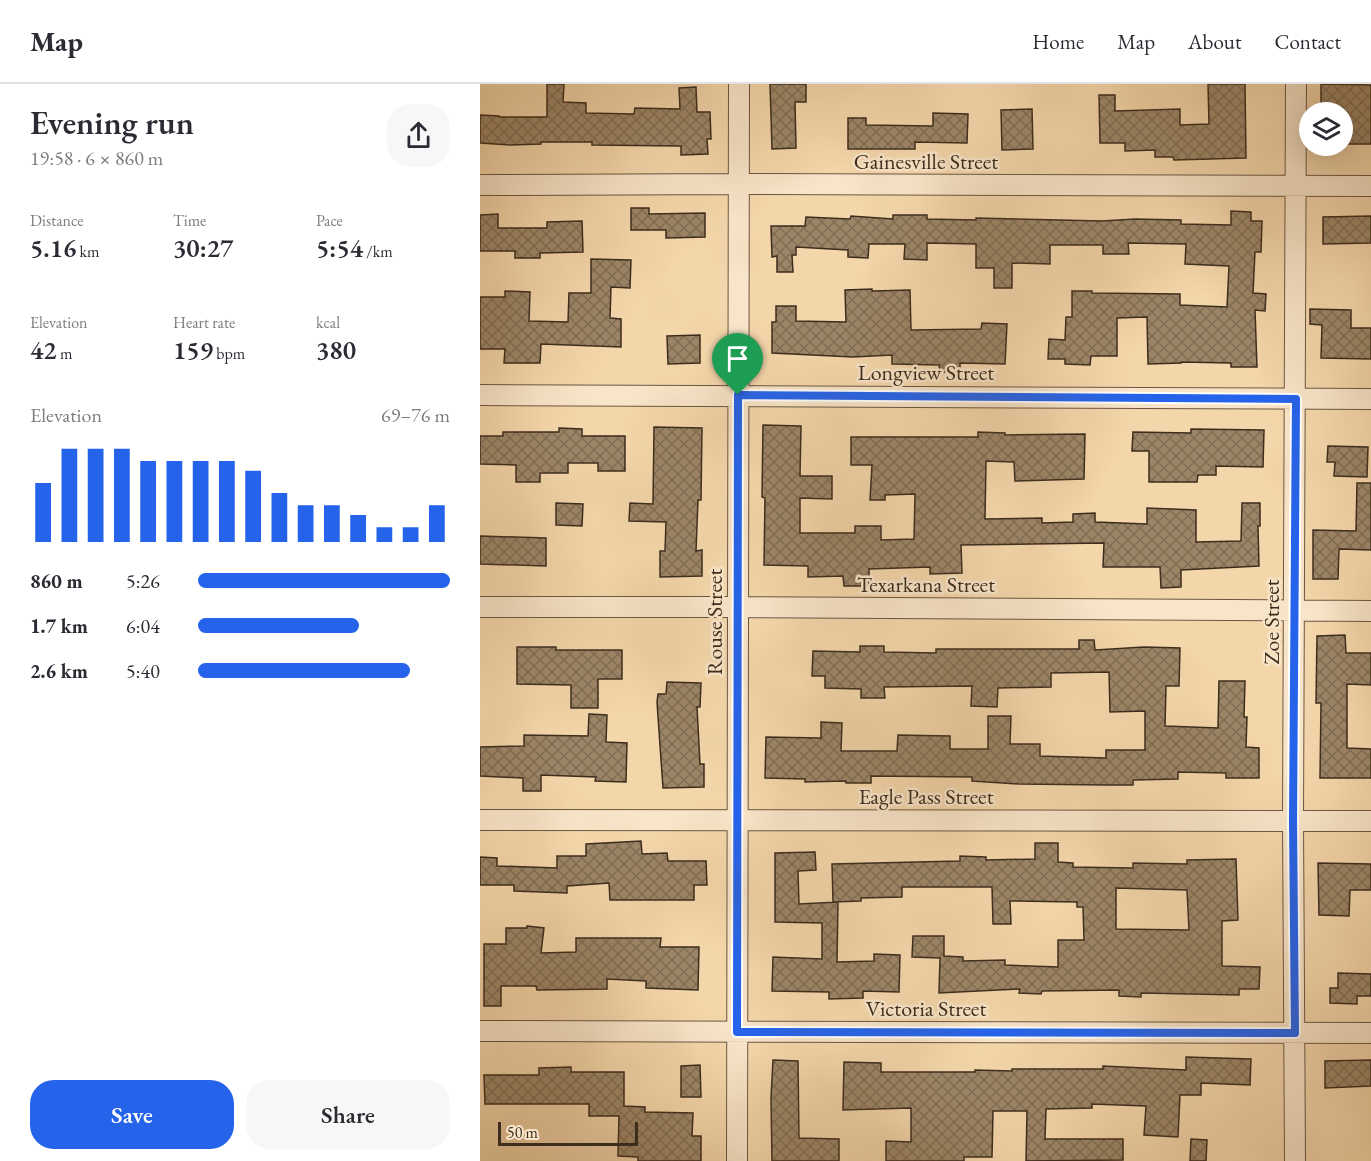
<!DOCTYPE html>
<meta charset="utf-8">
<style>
body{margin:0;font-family:"EB Garamond",serif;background:#f7f7f7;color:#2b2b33;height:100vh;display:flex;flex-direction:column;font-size:22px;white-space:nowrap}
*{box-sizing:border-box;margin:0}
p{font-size:20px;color:#7c7c81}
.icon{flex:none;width:33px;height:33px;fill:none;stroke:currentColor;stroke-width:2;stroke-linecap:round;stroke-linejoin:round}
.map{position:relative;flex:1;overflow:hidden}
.details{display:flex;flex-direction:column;background:#fff;width:480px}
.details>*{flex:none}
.fabs{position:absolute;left:819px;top:18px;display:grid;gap:12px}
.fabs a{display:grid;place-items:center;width:54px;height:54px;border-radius:50%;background:#fff;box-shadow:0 6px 24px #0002;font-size:30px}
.scale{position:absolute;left:18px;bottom:15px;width:140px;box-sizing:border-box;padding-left:6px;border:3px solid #3d2d1d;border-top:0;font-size:16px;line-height:21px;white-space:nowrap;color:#3d2d1d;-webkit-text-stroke:4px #f8e4c8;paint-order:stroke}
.pin{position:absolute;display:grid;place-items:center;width:51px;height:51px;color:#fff;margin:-62px -26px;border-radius:50% 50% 50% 0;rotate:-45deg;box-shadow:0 0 6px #0007}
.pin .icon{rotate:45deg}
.round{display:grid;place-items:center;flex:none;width:63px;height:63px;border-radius:24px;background:#f7f7f7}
.head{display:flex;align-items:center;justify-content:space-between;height:102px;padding:0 30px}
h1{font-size:33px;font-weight:600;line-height:45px}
.figures{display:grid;grid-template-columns:repeat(3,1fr);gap:9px;height:102px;padding:6px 30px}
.figures div{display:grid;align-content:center}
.figures b{font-size:26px;font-weight:600}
.figures small{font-size:16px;font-weight:400}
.figures p{font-size:16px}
.chart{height:168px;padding:12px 30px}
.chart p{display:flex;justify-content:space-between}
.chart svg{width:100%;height:108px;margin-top:6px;stroke:#2563eb;stroke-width:6}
.action{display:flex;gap:12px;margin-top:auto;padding:12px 30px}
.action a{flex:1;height:69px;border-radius:24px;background:#2563eb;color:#fff;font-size:24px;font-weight:600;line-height:69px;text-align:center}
.action a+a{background:#f7f7f7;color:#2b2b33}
ul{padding:0 30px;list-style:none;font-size:20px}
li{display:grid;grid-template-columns:96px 72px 1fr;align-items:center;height:45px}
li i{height:15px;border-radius:8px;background:#2563eb}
header{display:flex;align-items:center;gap:36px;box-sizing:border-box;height:84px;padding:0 30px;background:#fff;border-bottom:2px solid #e1e1e2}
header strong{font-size:28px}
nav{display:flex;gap:33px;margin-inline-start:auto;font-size:21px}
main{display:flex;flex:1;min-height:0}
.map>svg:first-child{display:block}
.building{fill:url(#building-cross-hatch);stroke:#3d2d1d;stroke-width:1.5;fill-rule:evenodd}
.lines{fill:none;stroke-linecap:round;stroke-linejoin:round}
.minor-casing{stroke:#6b5740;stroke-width:22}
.minor{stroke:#f8e4c8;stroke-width:20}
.route-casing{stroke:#fff;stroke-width:12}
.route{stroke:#2563eb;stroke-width:8}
.labels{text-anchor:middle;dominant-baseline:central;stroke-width:5;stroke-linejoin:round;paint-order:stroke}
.street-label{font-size:22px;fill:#3d2d1d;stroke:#f8e4c8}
</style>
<header>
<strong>Map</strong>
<nav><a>Home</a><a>Map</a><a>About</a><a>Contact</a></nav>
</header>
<main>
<section class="details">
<div class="head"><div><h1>Evening run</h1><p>19:58 · 6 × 860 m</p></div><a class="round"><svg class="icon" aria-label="share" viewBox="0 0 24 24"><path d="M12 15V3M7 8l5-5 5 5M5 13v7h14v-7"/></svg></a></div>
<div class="figures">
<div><p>Distance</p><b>5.16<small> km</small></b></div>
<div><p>Time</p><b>30:27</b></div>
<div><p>Pace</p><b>5:54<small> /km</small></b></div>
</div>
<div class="figures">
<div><p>Elevation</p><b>42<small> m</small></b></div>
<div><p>Heart rate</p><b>159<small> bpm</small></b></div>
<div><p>kcal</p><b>380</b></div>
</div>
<div class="chart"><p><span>Elevation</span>69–76 m</p>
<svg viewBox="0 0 160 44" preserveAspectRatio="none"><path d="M5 44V20M15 44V6M25 44V6M35 44V6M45 44V11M55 44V11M65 44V11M75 44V11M85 44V15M95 44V24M105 44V29M115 44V29M125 44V33M135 44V38M145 44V38M155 44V29"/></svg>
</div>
<ul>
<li><b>860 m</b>5:26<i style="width:100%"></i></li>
<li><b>1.7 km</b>6:04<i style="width:64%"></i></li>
<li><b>2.6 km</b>5:40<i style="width:84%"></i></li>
</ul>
<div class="action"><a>Save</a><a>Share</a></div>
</section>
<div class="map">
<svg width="891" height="1077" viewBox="0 0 891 1077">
<defs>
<pattern id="building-cross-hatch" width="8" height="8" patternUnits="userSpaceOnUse" patternTransform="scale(1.5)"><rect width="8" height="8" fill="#9c8567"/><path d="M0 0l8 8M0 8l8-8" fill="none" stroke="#806d54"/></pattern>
</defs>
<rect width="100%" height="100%" fill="#f4d6ab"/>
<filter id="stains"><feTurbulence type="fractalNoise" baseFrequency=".00333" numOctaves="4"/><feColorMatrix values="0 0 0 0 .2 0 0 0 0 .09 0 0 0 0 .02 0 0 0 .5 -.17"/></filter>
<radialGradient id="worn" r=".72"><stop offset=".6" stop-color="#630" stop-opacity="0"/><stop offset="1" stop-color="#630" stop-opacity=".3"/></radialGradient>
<path class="building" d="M 67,0 L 84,0 L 83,18 L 106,19 L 106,29 L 154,30 L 155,24 L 200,25 L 199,4 L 216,3 L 217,28 L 230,28 L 231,55 L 227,55 L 228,70 L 201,71 L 201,62 L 112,61 L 112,58 L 61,58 L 61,60 L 30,61 L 0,59 L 0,31 L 19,32 L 19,33 L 67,33 Z
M 290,0 L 326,0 L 326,18 L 315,18 L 316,64 L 292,65 Z
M 728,0 L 765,0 L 766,74 L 694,76 L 693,73 L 675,73 L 675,66 L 645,67 L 645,59 L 620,59 L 619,11 L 635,11 L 635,27 L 700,25 L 700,41 L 729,40 Z
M 841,0 L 891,1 L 891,60 L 862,60 L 862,28 L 843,28 L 843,21 L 841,21 Z
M 552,25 L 553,65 L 522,66 L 521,26 Z
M 453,29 L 488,30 L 487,59 L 435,58 L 435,65 L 368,65 L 368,34 L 386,34 L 386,41 L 453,42 Z
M 151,124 L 169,124 L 169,130 L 225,129 L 225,153 L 186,154 L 186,146 L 151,146 Z
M 751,127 L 771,128 L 771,137 L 782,137 L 781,168 L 775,168 L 773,209 L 786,210 L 785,227 L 775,226 L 777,283 L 751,283 L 751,279 L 701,278 L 701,279 L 668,280 L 667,233 L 637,234 L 637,272 L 611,272 L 610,281 L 585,280 L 585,275 L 568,275 L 569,255 L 585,256 L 586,233 L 592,233 L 592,207 L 612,207 L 612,209 L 700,210 L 700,221 L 747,223 L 749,182 L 705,180 L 706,160 L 648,159 L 649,170 L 623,170 L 623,161 L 570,161 L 570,180 L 532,179 L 532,204 L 514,204 L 514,184 L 496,184 L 496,160 L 447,159 L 447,176 L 424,175 L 425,160 L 389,160 L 388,174 L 368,173 L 368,166 L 316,163 L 316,171 L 312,171 L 313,188 L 297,188 L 297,172 L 292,173 L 291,142 L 325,142 L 326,133 L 370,135 L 371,132 L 413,135 L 413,131 L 447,131 L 447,135 L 496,136 L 496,134 L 622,137 L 655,135 L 701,136 L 701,140 L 751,141 Z
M 18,130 L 18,144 L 67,144 L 67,138 L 102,137 L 103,168 L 60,169 L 60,174 L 35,174 L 35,167 L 0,167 L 0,131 Z
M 891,132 L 891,159 L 843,160 L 843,133 Z
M 111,175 L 151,176 L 150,204 L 131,203 L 130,234 L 141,235 L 141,263 L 61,260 L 60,279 L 24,279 L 25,265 L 0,265 L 0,213 L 25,213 L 25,207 L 50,208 L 49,237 L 88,238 L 89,209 L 111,209 Z
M 392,205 L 392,207 L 430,206 L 431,246 L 501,245 L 502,239 L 527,240 L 525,280 L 480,279 L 480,288 L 460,288 L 459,281 L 412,280 L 412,271 L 373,273 L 292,269 L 292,238 L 296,238 L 296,222 L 316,222 L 316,237 L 366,238 L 365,206 Z
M 830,225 L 871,226 L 871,244 L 891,244 L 891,275 L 841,274 L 842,241 L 830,240 Z
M 220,251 L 220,279 L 188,280 L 187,252 Z
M 283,341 L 321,342 L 320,392 L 352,392 L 352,415 L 320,414 L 320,449 L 375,449 L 375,442 L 401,442 L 401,456 L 434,455 L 435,410 L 405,411 L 405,416 L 390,416 L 392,381 L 371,381 L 371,353 L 498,353 L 498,348 L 525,349 L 525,351 L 605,350 L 604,395 L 535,397 L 534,378 L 506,377 L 505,435 L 562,434 L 562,439 L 593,438 L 593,430 L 615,429 L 615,438 L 667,440 L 667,424 L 716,426 L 716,458 L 761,457 L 762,419 L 780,419 L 780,442 L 778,442 L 779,482 L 701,486 L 701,503 L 681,504 L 680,483 L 623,483 L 624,459 L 481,461 L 482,489 L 450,490 L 450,483 L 389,485 L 389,502 L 364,502 L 363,492 L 328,493 L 328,482 L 284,481 L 285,414 L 282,413 Z
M 174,343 L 222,344 L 221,416 L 218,416 L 216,467 L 222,466 L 222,492 L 180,493 L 180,467 L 185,467 L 186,438 L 149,437 L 150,419 L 173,420 Z
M 79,344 L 102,345 L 102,352 L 145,352 L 145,387 L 118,387 L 118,379 L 88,379 L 88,389 L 60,389 L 60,398 L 36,398 L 36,381 L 0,380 L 0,352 L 23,352 L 23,348 L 79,348 Z
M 711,345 L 784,346 L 783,383 L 736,382 L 736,391 L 718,391 L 717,398 L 669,398 L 669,367 L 652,367 L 653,348 L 711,349 Z
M 848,362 L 888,363 L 887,393 L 854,392 L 855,378 L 847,378 Z
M 877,399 L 891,399 L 891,466 L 859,465 L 858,495 L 833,495 L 833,446 L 876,447 Z
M 76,419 L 103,420 L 102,442 L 76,441 Z
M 0,452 L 66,454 L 66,482 L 0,480 Z
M 865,551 L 866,569 L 891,569 L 891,601 L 867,600 L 867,664 L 891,665 L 891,694 L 840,694 L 841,619 L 836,619 L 837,552 Z
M 599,556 L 614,556 L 615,566 L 664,563 L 700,564 L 699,602 L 686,602 L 685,642 L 738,644 L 739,597 L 765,597 L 764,633 L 767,633 L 766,663 L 779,664 L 779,694 L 746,694 L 746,689 L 698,688 L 698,695 L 653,696 L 653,701 L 626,701 L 539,700 L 492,697 L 492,693 L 391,692 L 391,699 L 366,699 L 366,697 L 325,698 L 325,695 L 285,694 L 286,653 L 341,654 L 341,638 L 362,639 L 361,667 L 417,667 L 418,651 L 470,652 L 470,665 L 508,665 L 508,632 L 531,632 L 530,660 L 560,660 L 560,672 L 626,674 L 626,666 L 665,666 L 665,627 L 630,628 L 629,588 L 571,589 L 571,603 L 518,604 L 517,623 L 491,622 L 492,602 L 404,603 L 405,614 L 381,614 L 381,605 L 345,604 L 345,592 L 332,592 L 333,567 L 380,568 L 380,562 L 404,562 L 404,568 L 456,569 L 456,565 L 599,565 Z
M 37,563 L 76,563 L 76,566 L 142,566 L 142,595 L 118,595 L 118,624 L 91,624 L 91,601 L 37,600 Z
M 187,598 L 221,599 L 220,623 L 217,623 L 220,680 L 224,680 L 224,703 L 183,704 L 177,618 L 178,610 L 186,610 Z
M 109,630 L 127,631 L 126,658 L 147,659 L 146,698 L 115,697 L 116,693 L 61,691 L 61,707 L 43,707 L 43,694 L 0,692 L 0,663 L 44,662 L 44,651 L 108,652 Z
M 161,757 L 162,770 L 187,769 L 188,777 L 226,777 L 227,801 L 214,801 L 214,816 L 130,816 L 129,799 L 87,802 L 87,809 L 34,807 L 34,801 L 0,801 L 0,773 L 17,774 L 17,782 L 77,784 L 77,772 L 106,772 L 106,760 Z
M 555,759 L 578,759 L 578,778 L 593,779 L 593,783 L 653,784 L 653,779 L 707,780 L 707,776 L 756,775 L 758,836 L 742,837 L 742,882 L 780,883 L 779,905 L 759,905 L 759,911 L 661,909 L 661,913 L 639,912 L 639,906 L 562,907 L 561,910 L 539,909 L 540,905 L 459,909 L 460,874 L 432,873 L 433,852 L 464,852 L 464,872 L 483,873 L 483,877 L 525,876 L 525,881 L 578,883 L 578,856 L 604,856 L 603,823 L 597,823 L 597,818 L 530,817 L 531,840 L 513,840 L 512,803 L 422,803 L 422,813 L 381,814 L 381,817 L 353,818 L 352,780 L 480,777 L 480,772 L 506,773 L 506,776 L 555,775 ZM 636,804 L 707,806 L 709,846 L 636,845 Z
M 335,768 L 336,786 L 318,787 L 319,820 L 358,818 L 357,878 L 394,877 L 394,870 L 420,871 L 419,908 L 383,907 L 383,914 L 349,915 L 349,908 L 292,907 L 293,873 L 342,875 L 342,839 L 295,838 L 295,769 Z
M 838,779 L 891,780 L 891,806 L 870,806 L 869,832 L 839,831 Z
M 47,842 L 64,844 L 61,869 L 96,868 L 96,854 L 181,854 L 180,863 L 219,863 L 218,906 L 166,904 L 166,897 L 127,895 L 127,905 L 57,906 L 56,902 L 21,902 L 21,922 L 4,922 L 4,860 L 26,860 L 26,844 L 47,844 Z
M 858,889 L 891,890 L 891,912 L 877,912 L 877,920 L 850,919 L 850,904 L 858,904 Z
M 706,973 L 771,975 L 770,1001 L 721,999 L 721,1011 L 700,1011 L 698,1053 L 664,1051 L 666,1022 L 612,1020 L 612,1024 L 566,1025 L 565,1055 L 643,1055 L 643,1076 L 546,1077 L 547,1027 L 513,1027 L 512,1073 L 484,1073 L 484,1077 L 406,1077 L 406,1057 L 431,1058 L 431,1024 L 363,1026 L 364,978 L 401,979 L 401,988 L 495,988 L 495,986 L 532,987 L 532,985 L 623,985 L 623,982 L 706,986 Z
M 293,976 L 318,977 L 319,1054 L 359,1055 L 359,1077 L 292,1077 L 291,1014 Z
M 891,976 L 891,1002 L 845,1004 L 845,977 Z
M 220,981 L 221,1013 L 201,1013 L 201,982 Z
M 91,983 L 91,988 L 144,988 L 144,1022 L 165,1023 L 165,1028 L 213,1029 L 212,1052 L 221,1052 L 221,1077 L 158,1077 L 158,1073 L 138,1072 L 139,1032 L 109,1032 L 109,1020 L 5,1020 L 4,991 L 59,991 L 59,984 Z
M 711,1055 L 727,1056 L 726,1077 L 710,1077 Z"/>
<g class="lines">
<g class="minor-casing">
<path id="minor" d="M 0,101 L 259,100 L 891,102
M 0,311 L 891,315
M 0,523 L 258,523 L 891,527
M 0,736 L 891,737
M 0,947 L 891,949
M 257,1077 L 259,0
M 815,1077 L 813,737 L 816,0"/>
</g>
<use href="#minor" class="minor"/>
</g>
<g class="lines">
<g class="route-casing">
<path id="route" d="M 258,311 L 816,315 L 813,737 L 815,949 L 257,948 Z"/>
</g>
<use href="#route" class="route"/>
</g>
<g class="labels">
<g class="street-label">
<text x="446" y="77">Gainesville Street</text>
<text x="446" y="288">Longview Street</text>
<text x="446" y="500">Texarkana Street</text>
<text transform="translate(234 538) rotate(-90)">Rouse Street</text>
<text transform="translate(791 538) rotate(-90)">Zoe Street</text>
<text x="446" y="712">Eagle Pass Street</text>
<text x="446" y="924">Victoria Street</text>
</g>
</g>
<rect width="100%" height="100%" filter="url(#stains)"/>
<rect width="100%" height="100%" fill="url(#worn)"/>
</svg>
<div class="fabs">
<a><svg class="icon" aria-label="layers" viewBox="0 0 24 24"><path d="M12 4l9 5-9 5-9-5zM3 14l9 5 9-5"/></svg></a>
</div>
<div class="scale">50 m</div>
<div class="pin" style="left:258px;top:311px;background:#1e9e55"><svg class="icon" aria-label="arrive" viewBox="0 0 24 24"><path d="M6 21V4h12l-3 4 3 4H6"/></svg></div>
</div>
</main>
